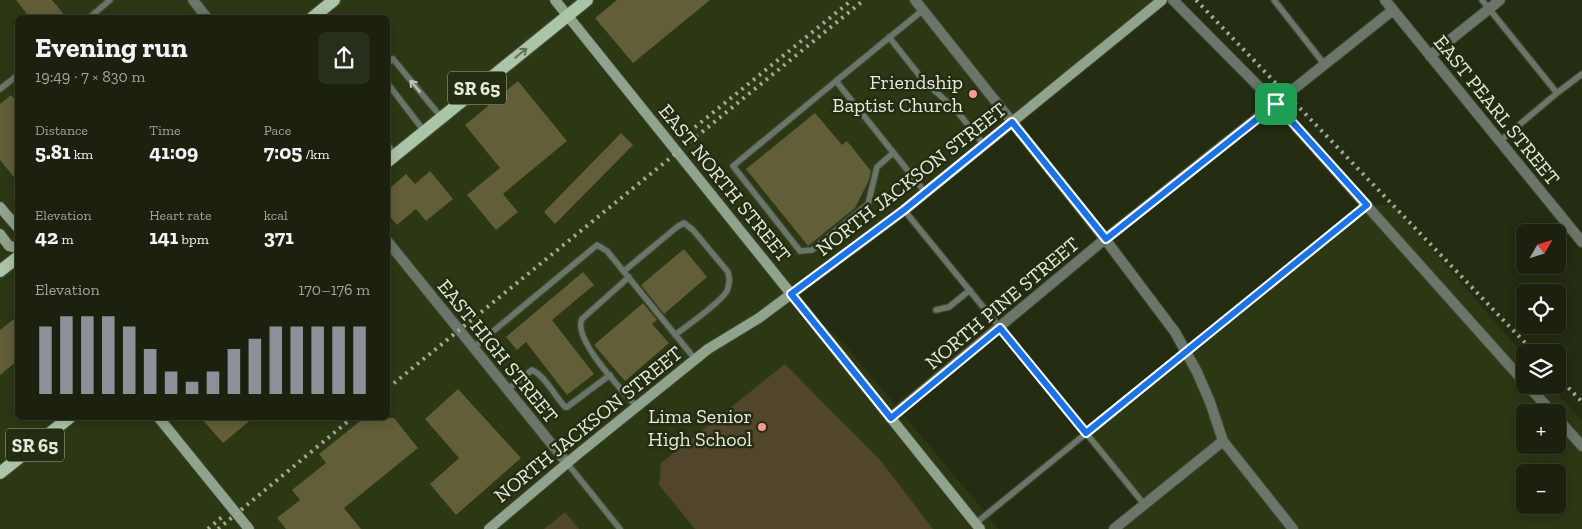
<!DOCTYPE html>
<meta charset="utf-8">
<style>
body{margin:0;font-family:"Zilla Slab",serif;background:#282e1c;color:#f1f3f6;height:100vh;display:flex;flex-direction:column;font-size:19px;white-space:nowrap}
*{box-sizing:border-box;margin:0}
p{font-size:16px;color:#a0a39e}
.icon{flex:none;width:28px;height:28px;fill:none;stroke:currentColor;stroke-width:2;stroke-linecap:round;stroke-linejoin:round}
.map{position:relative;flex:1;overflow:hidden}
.drawer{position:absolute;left:15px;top:15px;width:375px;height:405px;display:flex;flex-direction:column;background:#1b210e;border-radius:8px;box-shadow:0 2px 12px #0003,0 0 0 1px #393e2e}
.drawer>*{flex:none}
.needle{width:32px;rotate:51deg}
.buttons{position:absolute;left:1516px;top:224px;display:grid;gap:10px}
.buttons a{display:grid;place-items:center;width:50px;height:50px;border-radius:8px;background:#1b210e;box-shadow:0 2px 12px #0003,0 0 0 1px #393e2e;font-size:25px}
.pin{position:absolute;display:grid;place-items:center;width:42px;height:42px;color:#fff;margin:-21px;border-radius:10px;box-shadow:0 2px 8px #0006}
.round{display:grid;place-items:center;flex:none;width:52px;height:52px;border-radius:8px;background:#282e1c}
.headline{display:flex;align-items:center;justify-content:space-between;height:85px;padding:0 20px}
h1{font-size:28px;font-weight:800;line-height:38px}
.stats{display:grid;grid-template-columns:repeat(3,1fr);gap:8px;height:85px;padding:5px 20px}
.stats div{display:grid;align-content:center}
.stats b{font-size:21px;font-weight:800}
.stats small{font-size:14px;font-weight:400}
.stats p{font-size:14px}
.chart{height:140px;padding:10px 20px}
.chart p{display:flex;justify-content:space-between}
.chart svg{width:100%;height:90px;margin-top:5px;stroke:#8c9099;stroke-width:6}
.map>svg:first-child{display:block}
.built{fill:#2c3714;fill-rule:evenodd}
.green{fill:#51452c}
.building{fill:#615e38}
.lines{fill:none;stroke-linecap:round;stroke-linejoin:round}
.lane-casing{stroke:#3f472e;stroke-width:8}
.street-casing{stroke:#3f472e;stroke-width:12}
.secondary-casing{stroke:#3f472e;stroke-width:12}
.primary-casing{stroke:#3f472e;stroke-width:15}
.lane{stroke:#6a7669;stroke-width:5.5}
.street{stroke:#6a7669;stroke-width:10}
.secondary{stroke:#8fa38d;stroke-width:10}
.primary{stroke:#abc5a9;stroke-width:12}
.rail{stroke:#a2a995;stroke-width:4;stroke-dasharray:2.5 5;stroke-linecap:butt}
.oneway{stroke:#617156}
.oneway2{stroke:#c0c8b8}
.route-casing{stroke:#fff;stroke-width:10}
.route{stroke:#1a73e8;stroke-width:6}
.poi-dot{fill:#f59c92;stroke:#242c12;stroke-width:2}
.labels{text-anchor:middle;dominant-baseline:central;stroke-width:5;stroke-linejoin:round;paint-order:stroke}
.shield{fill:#242c12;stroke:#abb29e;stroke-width:1}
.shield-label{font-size:19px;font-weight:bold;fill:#e5ebda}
.poi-label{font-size:20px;fill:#e5ebda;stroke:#242c12;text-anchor:end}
.street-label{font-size:20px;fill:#e5ebda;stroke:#242c12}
</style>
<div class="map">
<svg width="1582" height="529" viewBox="0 0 1582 529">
<rect width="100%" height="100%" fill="#242c12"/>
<path class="built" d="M 0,0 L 1162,0 L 791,294 L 845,345 L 999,529 L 0,529 ZM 18,18 L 388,18 L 388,418 L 18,418 Z
M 1367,205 L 1393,205 L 1525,356 L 1525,385 L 1550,385 L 1582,421 L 1582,529 L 1108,529 L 1144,504 L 1086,433 ZM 1525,412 L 1558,412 L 1558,445 L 1525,445 ZM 1525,472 L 1558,472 L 1558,505 L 1525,505 Z"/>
<path class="green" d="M 785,364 L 881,461 L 933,529 L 695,529 L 659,485 L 661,463 Z
M 565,512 L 579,529 L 544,529 Z"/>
<path class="building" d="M 16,0 L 52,0 L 67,18 L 30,18 Z
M 617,0 L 710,0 L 633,63 L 595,18 Z
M 518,81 L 567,141 L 503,194 L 518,212 L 496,230 L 467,195 L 500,168 L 465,125 Z
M 11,95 L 18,104 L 18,182 L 0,160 L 0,104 Z
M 815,113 L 842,145 L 847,141 L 871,171 L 869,180 L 855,208 L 808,246 L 746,169 Z
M 621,133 L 633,145 L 555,224 L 544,212 Z
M 430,171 L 453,199 L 426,221 L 416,209 L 397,225 L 388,214 L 388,190 L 406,174 L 415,184 Z
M 684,249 L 707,277 L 664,314 L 641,285 Z
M 583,272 L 594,285 L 552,320 L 594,374 L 567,395 L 526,342 L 517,350 L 506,337 Z
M 643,303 L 657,320 L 652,324 L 669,343 L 625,381 L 594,345 Z
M 18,316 L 18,360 L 0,375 L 0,330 Z
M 458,389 L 521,458 L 456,515 L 430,484 L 459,458 L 425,419 Z
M 201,418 L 253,418 L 223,443 Z
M 364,418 L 394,418 L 418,448 L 344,508 L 361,529 L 286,529 L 277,518 L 300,500 L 292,490 L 326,463 L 319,454 Z"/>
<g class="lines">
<g class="lane-casing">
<path id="lane" d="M 1274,0 L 1325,65
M 1482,0 L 1557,93 L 1582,74
M 923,10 L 836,81 L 925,192
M 89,18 L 110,0
M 889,37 L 923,80 L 956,110 L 984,145
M 388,63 L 393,59 L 441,117
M 836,81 L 733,166 L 800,251 L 812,250 L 868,204 L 877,167 L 893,153
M 388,84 L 424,131
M 0,89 L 18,75
M 1500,141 L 1557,93
M 388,145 L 395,155
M 904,210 L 1144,504
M 624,271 L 677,227 L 684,223 L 693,230 L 728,272 C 730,279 730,284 727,291 C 721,302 687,326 675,335
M 629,277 L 582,319 C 572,339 623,391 636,406
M 936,310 L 949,307 L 970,290
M 473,348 L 597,245 L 607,251 L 695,359
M 507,390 L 532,370 C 544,375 555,396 565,407 L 567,407 L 610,375
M 567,463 L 620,529
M 976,523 L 1367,205"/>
</g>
<g class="street-casing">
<path id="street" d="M 193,0 L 207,18
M 915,0 L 1105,239 L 1175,332 L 1197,372 L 1210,402 L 1223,441 L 1293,529
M 1173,0 L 1276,104 L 1525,383
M 1385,0 L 1582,242
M 1430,56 L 1500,0
M 388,242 L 567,463
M 1527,385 L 1552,412
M 891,417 L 1105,239 L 1393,10
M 1558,419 L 1582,446
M 1114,529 L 1223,441"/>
</g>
<g class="secondary-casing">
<path id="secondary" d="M 555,0 L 980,529
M 0,207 L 18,228
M 0,234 L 9,246 L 18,248
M 159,418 L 249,529
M 489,529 L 578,454 L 708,349 L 759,318 L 904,210 L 1162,0"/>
</g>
<g class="primary-casing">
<path id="primary" d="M 312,18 L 334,0
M 388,161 L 587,0
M 0,271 L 18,257
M 0,473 L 69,418"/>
</g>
<use href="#lane" class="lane"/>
<use href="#street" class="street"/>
<use href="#secondary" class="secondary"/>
<use href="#primary" class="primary"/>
<path class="rail" d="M 1196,0 L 1534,352
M 689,132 L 852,0
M 1558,377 L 1582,402
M 388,388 L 864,0
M 208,529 L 222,517
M 218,529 L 352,418"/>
</g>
<defs><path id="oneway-shaft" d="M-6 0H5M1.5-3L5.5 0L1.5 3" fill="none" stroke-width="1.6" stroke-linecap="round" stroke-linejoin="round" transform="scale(1.25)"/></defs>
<use class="oneway" href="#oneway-shaft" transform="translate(521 53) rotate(-39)"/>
<use class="oneway2" href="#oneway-shaft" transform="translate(415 86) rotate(-130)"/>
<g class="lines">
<g class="route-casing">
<path id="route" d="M 1276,104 L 1367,205 L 1086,433 L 1000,328 L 891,418 L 791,294 L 904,210 L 1012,122 L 1106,239 Z"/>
</g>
<use href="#route" class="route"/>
</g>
<g class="poi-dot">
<circle cx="973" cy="94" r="5"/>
<circle cx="762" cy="427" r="5"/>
</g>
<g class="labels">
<g class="shield">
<rect x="448" y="71.5" width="58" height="33" rx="4"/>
<rect x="6" y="428.5" width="58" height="33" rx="4"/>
</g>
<g class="shield-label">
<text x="477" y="88">SR 65</text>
<text x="35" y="445">SR 65</text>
</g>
<g class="poi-label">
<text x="963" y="82">Friendship<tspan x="963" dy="23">Baptist Church</tspan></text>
<text x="752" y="416">Lima Senior<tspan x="752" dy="23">High School</tspan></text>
</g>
<g class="street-label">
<text transform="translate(1497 110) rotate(51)">EAST PEARL STREET</text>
<text transform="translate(911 179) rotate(-38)">NORTH JACKSON STREET</text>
<text transform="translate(725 183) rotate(51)">EAST NORTH STREET</text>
<text transform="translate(1002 303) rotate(-40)">NORTH PINE STREET</text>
<text transform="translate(498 351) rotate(51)">EAST HIGH STREET</text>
<text transform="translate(588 424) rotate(-39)">NORTH JACKSON STREET</text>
</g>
</g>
</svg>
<div class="buttons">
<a><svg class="needle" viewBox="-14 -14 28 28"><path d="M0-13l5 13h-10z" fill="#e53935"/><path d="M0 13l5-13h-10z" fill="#a0a39e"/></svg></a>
<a><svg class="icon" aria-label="locate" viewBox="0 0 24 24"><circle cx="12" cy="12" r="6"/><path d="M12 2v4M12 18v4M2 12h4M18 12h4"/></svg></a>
<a><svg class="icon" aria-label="layers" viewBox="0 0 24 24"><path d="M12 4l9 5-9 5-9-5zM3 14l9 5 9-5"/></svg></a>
<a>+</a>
<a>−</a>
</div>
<div class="pin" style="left:1276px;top:104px;background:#1e9e55"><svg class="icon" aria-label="arrive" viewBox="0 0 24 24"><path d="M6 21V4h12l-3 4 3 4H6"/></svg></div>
<section class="drawer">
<div class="headline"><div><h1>Evening run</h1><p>19:49 · 7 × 830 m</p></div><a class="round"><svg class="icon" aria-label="share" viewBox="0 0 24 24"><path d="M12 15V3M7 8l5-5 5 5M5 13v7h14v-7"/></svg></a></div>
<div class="stats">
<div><p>Distance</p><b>5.81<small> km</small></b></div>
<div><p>Time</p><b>41:09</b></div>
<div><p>Pace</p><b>7:05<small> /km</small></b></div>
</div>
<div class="stats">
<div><p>Elevation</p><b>42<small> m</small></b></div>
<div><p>Heart rate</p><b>141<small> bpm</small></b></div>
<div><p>kcal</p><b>371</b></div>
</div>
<div class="chart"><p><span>Elevation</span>170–176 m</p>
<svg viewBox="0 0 160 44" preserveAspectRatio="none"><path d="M5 44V11M15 44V6M25 44V6M35 44V6M45 44V11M55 44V22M65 44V33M75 44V38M85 44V33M95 44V22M105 44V17M115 44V11M125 44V11M135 44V11M145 44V11M155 44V11"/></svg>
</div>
</section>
</div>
